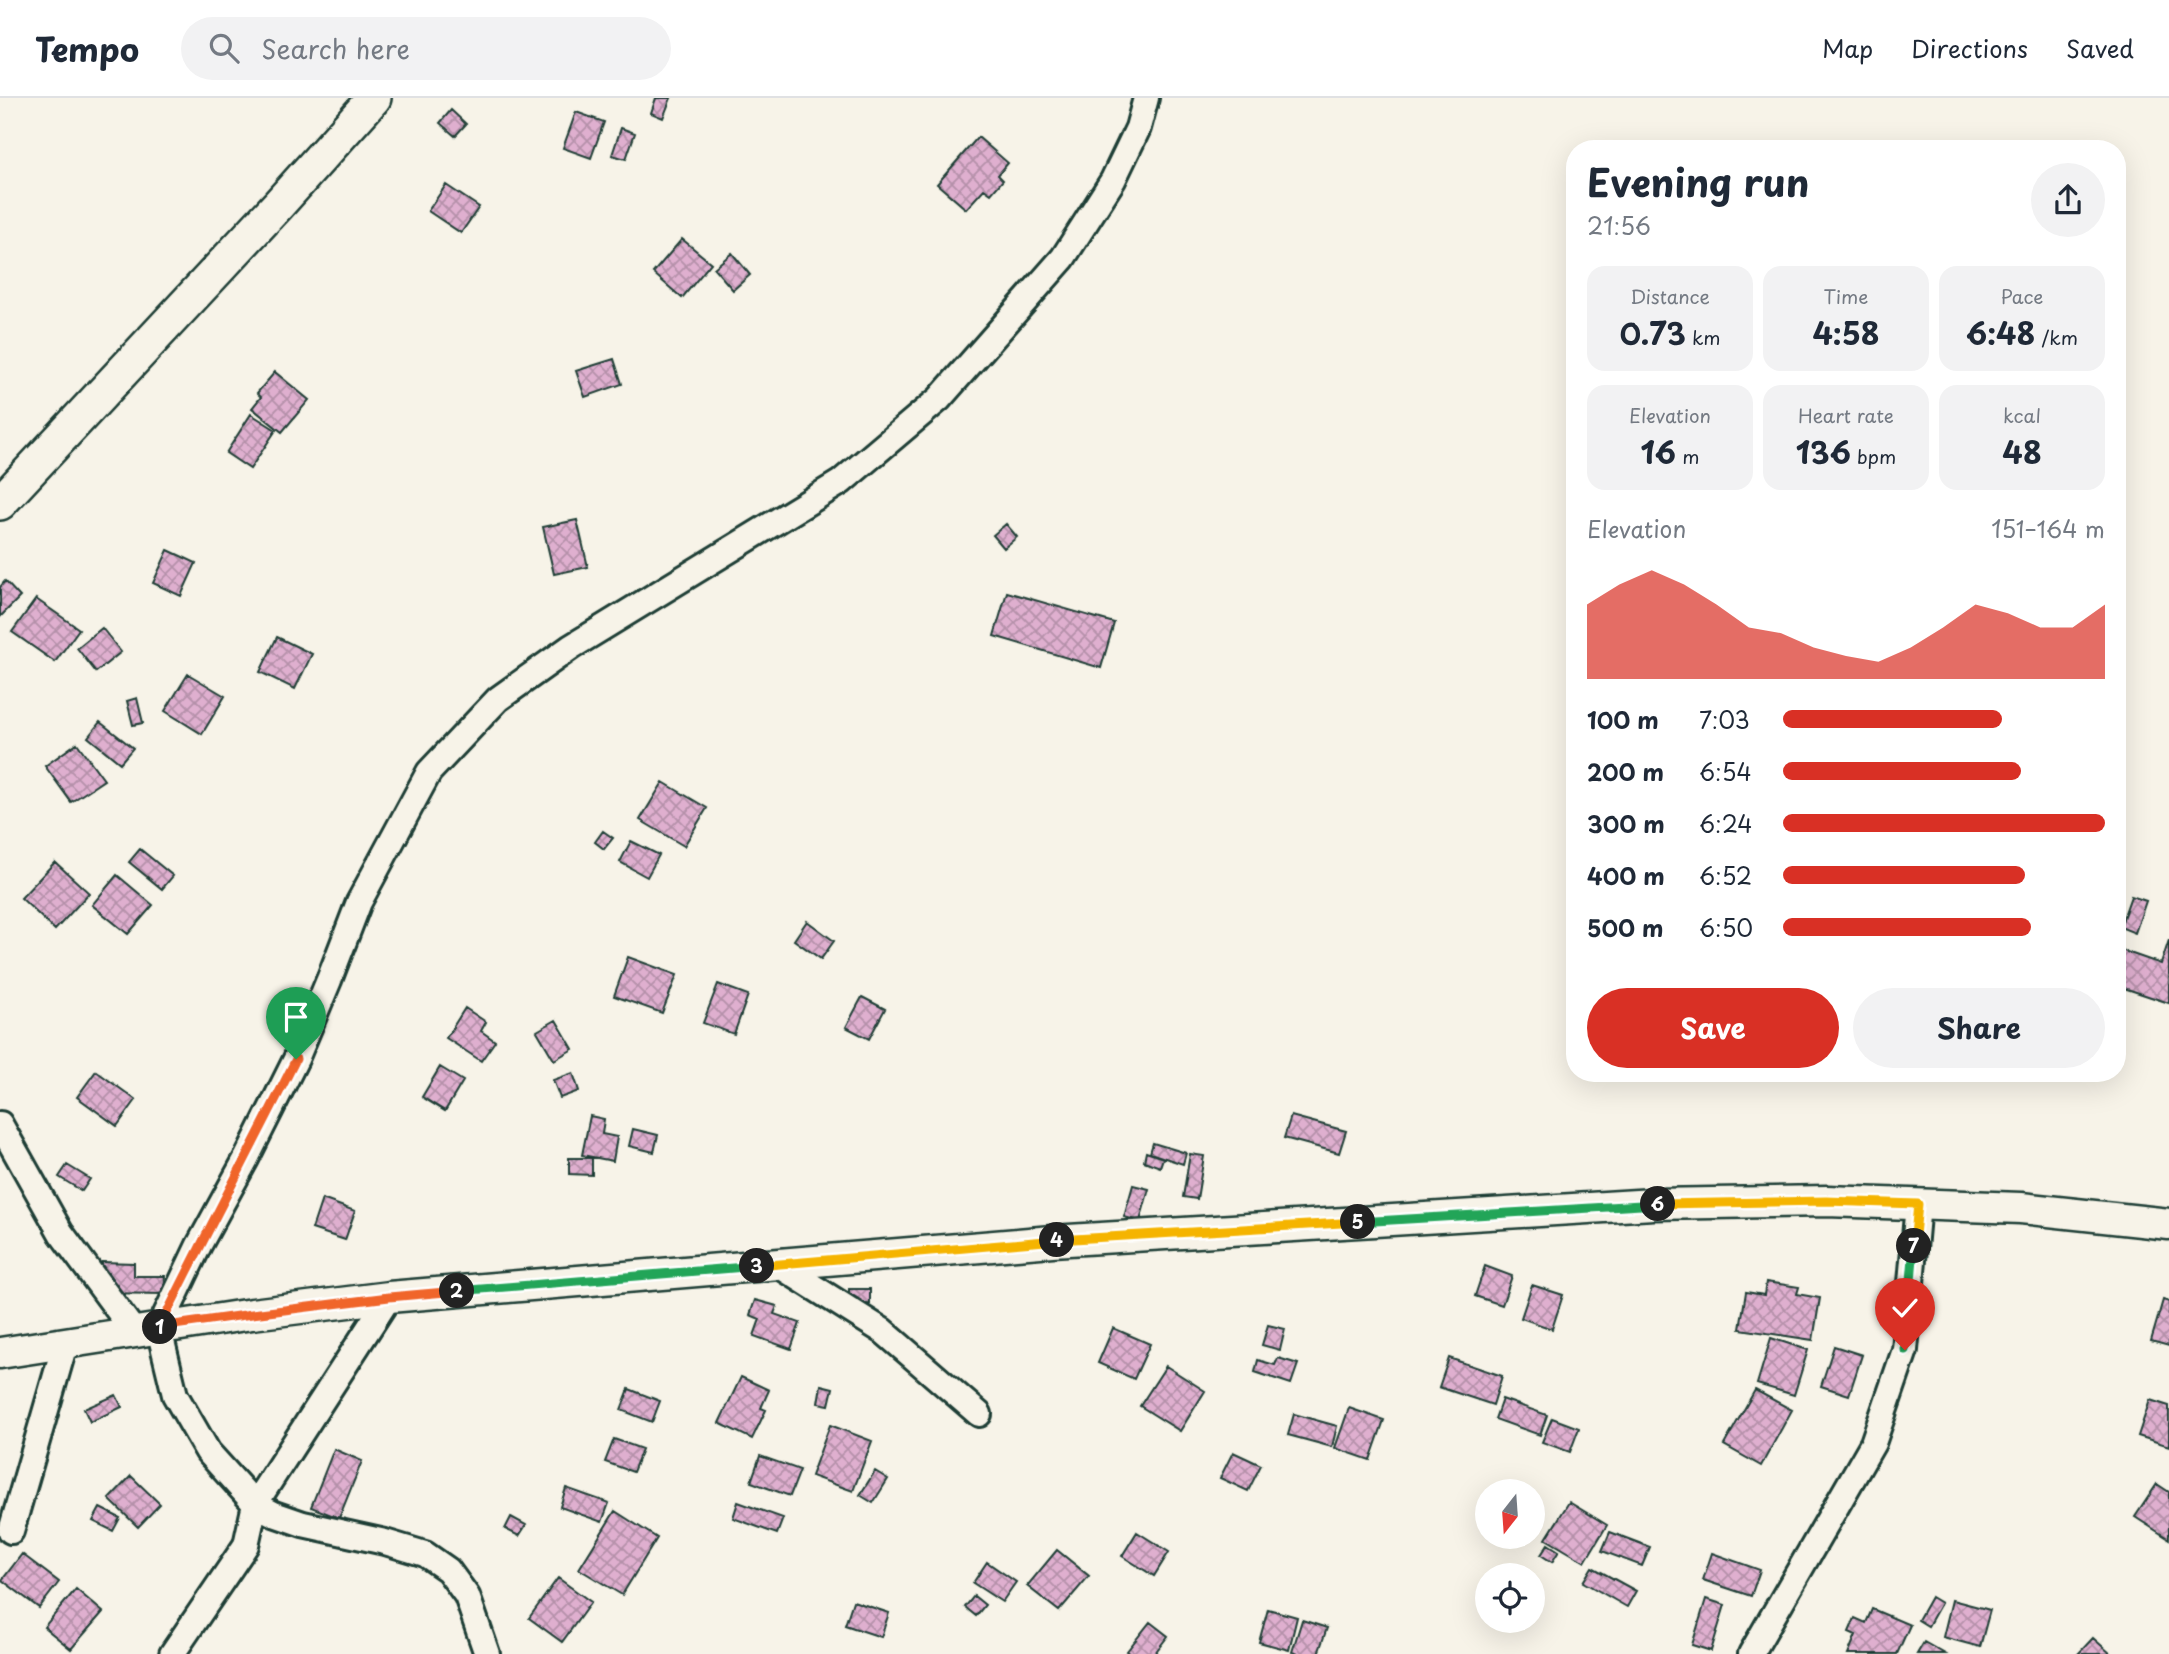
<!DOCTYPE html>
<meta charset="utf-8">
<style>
body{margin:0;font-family:"Playpen Sans",sans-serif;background:#f2f2f3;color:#1f2937;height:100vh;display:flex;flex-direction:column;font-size:26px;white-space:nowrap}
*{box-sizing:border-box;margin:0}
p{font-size:23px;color:#747a83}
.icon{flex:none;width:38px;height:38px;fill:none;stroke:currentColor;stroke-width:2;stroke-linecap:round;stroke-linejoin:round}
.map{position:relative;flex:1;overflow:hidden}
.sheet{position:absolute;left:1566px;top:42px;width:560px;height:942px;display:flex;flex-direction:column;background:#fff;border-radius:28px;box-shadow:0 7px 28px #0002}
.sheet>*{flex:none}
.needle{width:46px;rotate:197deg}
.fabs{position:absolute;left:1475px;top:1381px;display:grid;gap:14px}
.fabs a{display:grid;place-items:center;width:70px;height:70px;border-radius:50%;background:#fff;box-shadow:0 7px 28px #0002;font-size:35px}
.pin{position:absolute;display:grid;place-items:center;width:60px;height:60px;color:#fff;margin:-72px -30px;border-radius:50% 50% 50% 0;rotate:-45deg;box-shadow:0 0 7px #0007}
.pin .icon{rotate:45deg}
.km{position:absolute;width:35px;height:35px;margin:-18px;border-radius:50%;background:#222;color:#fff;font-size:19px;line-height:35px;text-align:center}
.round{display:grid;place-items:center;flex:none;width:74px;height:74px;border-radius:37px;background:#f2f2f3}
.overview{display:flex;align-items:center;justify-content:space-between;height:119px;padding:0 21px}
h1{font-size:38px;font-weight:700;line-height:52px}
.metrics{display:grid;grid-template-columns:repeat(3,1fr);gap:10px;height:119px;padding:7px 21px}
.metrics div{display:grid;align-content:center;border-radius:18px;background:#f2f2f3;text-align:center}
.metrics b{font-size:30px;font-weight:700}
.metrics small{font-size:19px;font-weight:400}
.metrics p{font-size:19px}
.chart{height:196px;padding:14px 21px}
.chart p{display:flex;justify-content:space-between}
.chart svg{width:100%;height:126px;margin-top:7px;fill:#d93025;opacity:.7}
.action{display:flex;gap:14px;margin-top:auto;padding:14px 21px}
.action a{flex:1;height:80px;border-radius:42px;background:#d93025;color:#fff;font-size:28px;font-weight:700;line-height:80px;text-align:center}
.action a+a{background:#f2f2f3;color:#1f2937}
ul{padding:0 21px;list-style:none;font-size:23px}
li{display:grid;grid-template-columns:112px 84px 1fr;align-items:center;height:52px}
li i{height:18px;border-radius:9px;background:#d93025}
header{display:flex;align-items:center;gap:42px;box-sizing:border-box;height:98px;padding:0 35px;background:#fff;border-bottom:2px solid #e0e1e3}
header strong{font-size:33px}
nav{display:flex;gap:38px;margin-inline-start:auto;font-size:24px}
.search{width:490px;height:63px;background:#f2f2f3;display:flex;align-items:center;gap:18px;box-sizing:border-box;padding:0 24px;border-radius:38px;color:#747a83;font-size:26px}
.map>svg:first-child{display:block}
.building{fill:url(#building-cross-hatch);stroke:#1f3d34;stroke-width:2}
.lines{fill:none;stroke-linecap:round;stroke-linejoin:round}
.minor-casing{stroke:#1f3d34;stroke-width:30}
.tertiary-casing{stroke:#1f3d34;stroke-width:35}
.secondary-casing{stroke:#1f3d34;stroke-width:38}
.minor{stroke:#f7f3e8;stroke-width:24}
.tertiary{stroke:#f7f3e8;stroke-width:30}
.secondary{stroke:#f7f3e8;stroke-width:33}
.split-1-casing{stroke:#fff;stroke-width:14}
.split-2-casing{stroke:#fff;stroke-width:14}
.split-3-casing{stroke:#fff;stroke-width:14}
.split-4-casing{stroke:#fff;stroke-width:14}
.split-5-casing{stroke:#fff;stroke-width:14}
.split-6-casing{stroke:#fff;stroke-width:14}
.split-7-casing{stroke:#fff;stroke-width:14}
.split-8-casing{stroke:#fff;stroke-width:14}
.split-1{stroke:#f0652b;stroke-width:9}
.split-2{stroke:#f0652b;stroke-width:9}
.split-3{stroke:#22a559;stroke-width:9}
.split-4{stroke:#f5b400;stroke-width:9}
.split-5{stroke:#f5b400;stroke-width:9}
.split-6{stroke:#22a559;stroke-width:9}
.split-7{stroke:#f5b400;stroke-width:9}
.split-8{stroke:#22a559;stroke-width:9}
</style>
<header>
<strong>Tempo</strong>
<div class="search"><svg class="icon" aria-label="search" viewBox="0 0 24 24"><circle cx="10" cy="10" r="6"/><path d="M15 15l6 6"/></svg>Search here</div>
<nav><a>Map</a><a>Directions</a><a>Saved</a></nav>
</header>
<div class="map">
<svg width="2169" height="1556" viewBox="0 0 2169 1556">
<defs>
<pattern id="building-cross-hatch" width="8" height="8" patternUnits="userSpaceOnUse" patternTransform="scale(1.75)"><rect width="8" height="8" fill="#dfafcf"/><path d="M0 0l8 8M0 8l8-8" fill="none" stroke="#b490a9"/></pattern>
</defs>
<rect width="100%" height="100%" fill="#f7f3e8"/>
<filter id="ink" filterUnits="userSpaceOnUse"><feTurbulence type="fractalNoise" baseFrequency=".0143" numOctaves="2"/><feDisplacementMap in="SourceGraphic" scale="14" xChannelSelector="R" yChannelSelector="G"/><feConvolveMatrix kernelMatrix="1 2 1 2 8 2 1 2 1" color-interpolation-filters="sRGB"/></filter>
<g filter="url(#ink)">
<path class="building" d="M 656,0 L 671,0 L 663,20 L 651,15 Z
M 451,12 L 466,26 L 455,38 L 440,25 Z
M 576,14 L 604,24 L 591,60 L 563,50 Z
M 621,30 L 635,35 L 626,61 L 612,57 Z
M 978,39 L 1008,65 L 998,77 L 1003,82 L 991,96 L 984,91 L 966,111 L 937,86 Z
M 446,87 L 479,109 L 461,135 L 428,113 Z
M 682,141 L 711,165 L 682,200 L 653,175 Z
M 732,155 L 750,177 L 733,192 L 714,170 Z
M 614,261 L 622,286 L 585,299 L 576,273 Z
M 275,274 L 309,302 L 282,334 L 252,310 L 261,299 L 257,295 Z
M 251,316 L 276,332 L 250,371 L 226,355 Z
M 577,422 L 588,469 L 554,476 L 543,429 Z
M 1006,426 L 1017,439 L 1004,450 L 993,437 Z
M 168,452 L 196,465 L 181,498 L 153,485 Z
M 5,483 L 20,499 L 0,519 L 0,489 Z
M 1007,494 L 1114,525 L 1101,570 L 994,538 Z
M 36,501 L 79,531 L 55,564 L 12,534 Z
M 102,530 L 121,554 L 96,574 L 77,550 Z
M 277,539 L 312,556 L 295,591 L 260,574 Z
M 188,576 L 225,598 L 202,636 L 165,613 Z
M 137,600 L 143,625 L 133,627 L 127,603 Z
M 100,624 L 133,650 L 120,665 L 88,639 Z
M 77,645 L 104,682 L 71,704 L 45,668 Z
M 663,684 L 707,710 L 684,748 L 640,722 Z
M 603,733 L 613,740 L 604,751 L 595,744 Z
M 631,743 L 659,757 L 647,779 L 620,764 Z
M 140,751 L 173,778 L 162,791 L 129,764 Z
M 55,764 L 89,795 L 55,832 L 21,800 Z
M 117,777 L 153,807 L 128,836 L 92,807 Z
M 2131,798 L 2146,803 L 2135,835 L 2120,829 Z
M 807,823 L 834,843 L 821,861 L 794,842 Z
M 2169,842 L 2169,905 L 2118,888 L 2118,851 L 2161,866 Z
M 628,859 L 677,877 L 662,915 L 614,898 Z
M 718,886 L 748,897 L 734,936 L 703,925 Z
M 862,899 L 885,911 L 869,941 L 846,929 Z
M 465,910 L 486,924 L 481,933 L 495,943 L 481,963 L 446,940 Z
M 556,922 L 573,951 L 554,962 L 537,933 Z
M 440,969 L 463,983 L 445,1013 L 422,999 Z
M 96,973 L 136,1002 L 117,1028 L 77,999 Z
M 573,975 L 579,993 L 560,1000 L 553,982 Z
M 590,1018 L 604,1021 L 602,1036 L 617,1039 L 613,1063 L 582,1057 Z
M 1291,1018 L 1346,1033 L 1339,1055 L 1284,1040 Z
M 633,1031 L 658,1037 L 654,1054 L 629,1048 Z
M 1153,1045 L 1186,1055 L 1183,1066 L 1150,1055 Z
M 1146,1054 L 1163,1060 L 1160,1069 L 1144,1063 Z
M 1190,1056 L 1204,1058 L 1197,1101 L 1183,1099 Z
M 569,1060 L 592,1060 L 592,1077 L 569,1076 Z
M 67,1067 L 90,1081 L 82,1093 L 59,1079 Z
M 1133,1087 L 1149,1091 L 1140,1123 L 1124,1119 Z
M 322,1101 L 355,1113 L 345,1142 L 312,1131 Z
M 102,1164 L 134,1165 L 134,1178 L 165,1178 L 164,1196 L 101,1195 Z
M 1485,1168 L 1512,1178 L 1502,1207 L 1475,1198 Z
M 1766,1184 L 1799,1189 L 1797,1196 L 1820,1200 L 1813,1242 L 1740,1231 L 1746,1194 L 1764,1197 Z
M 1532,1187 L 1563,1197 L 1552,1231 L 1521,1220 Z
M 849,1191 L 870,1191 L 870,1206 L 849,1207 Z
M 755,1202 L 777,1208 L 774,1216 L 800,1225 L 791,1251 L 754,1238 L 760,1221 L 750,1217 Z
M 2163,1202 L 2169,1204 L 2169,1248 L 2151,1243 Z
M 1268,1227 L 1285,1231 L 1280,1252 L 1262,1247 Z
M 1113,1230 L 1150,1246 L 1134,1281 L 1098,1265 Z
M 1771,1240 L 1808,1252 L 1794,1297 L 1757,1286 Z
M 1834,1248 L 1862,1257 L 1849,1297 L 1821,1288 Z
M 1278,1260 L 1298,1266 L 1291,1286 L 1255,1274 L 1258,1262 L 1275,1267 Z
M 1449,1260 L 1502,1278 L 1493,1307 L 1439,1289 Z
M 1166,1268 L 1205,1293 L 1180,1333 L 1140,1308 Z
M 741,1279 L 769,1292 L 761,1310 L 766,1312 L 752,1341 L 719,1325 Z
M 821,1287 L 833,1290 L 829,1307 L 818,1305 Z
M 629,1291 L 660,1303 L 652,1324 L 621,1312 Z
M 1755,1292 L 1792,1312 L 1761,1368 L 1724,1347 Z
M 116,1297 L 122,1309 L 90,1324 L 84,1311 Z
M 1502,1301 L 1547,1317 L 1540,1337 L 1495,1321 Z
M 2150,1302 L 2169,1308 L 2169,1348 L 2138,1338 Z
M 1349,1310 L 1384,1322 L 1370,1362 L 1335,1350 Z
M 1294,1316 L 1337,1328 L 1332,1349 L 1288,1337 Z
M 1552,1320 L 1579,1330 L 1570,1354 L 1542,1344 Z
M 830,1327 L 872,1343 L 853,1393 L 811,1378 Z
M 614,1341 L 642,1351 L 633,1374 L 605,1364 Z
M 334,1351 L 362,1363 L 339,1420 L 311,1409 Z
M 1233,1354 L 1261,1367 L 1248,1393 L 1220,1380 Z
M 760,1358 L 800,1372 L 790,1398 L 751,1384 Z
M 875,1373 L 888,1381 L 873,1405 L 860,1397 Z
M 131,1378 L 160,1406 L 138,1429 L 109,1401 Z
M 2157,1386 L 2169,1394 L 2169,1441 L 2135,1419 Z
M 566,1390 L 609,1405 L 602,1424 L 560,1409 Z
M 738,1404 L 783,1420 L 777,1436 L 733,1420 Z
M 1569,1404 L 1607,1427 L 1585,1464 L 1546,1441 Z
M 100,1410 L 120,1420 L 113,1433 L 93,1423 Z
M 615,1413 L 657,1440 L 622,1497 L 579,1471 Z
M 511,1419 L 526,1427 L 519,1438 L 505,1431 Z
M 1137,1434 L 1169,1454 L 1154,1478 L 1122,1458 Z
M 1610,1434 L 1650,1449 L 1642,1468 L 1602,1453 Z
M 1548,1446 L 1559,1453 L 1552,1464 L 1541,1457 Z
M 1057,1452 L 1089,1478 L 1059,1513 L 1027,1488 Z
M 1712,1455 L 1760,1472 L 1751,1498 L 1703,1482 Z
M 22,1456 L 59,1484 L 39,1510 L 2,1482 Z
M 987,1464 L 1016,1484 L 1002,1504 L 973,1485 Z
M 1592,1469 L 1636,1493 L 1627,1509 L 1583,1484 Z
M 558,1480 L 591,1504 L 562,1544 L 529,1520 Z
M 76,1491 L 103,1514 L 71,1551 L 44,1529 Z
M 974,1498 L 985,1507 L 976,1518 L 965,1509 Z
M 1931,1499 L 1941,1505 L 1928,1528 L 1918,1522 Z
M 1706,1501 L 1725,1507 L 1711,1553 L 1692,1547 Z
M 1952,1502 L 1990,1512 L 1980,1549 L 1943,1539 Z
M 853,1503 L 889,1515 L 881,1539 L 845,1527 Z
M 1268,1511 L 1297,1519 L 1289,1552 L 1259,1544 Z
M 1872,1511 L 1910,1527 L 1897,1556 L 1848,1556 L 1856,1537 L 1849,1534 L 1855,1520 L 1866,1525 Z
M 1302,1522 L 1327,1530 L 1318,1556 L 1298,1556 L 1292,1554 Z
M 1150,1524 L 1168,1538 L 1154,1556 L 1131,1556 L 1127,1553 Z
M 2093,1540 L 2111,1556 L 2078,1556 Z
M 1924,1544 L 1945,1556 L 1917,1556 Z"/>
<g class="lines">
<g class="minor-casing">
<path id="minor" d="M 0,1026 L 61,1135 L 135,1235
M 777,1166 L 883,1233 L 979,1316
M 11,1433 L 65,1246
M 172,1556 L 246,1447 L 255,1406 L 389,1199
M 487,1556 L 467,1498 L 448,1472 L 425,1456 L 385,1444 L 303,1426 L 274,1416 L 255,1406 L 208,1354 L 175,1297 L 159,1231 L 199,1147 L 246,1061 L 296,961 L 329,882 L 359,804 L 429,674 L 498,601 L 571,549 L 841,384 L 939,301 L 1063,160 L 1113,82 L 1138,30 L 1146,0
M 1751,1556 L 1873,1345 L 1905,1252 L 1918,1106"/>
</g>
<g class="tertiary-casing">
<path id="tertiary" d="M 0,1255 L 252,1216 L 389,1199 L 1052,1143 L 1653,1106 L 1827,1103 L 2021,1110 L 2169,1126"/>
</g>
<g class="secondary-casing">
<path id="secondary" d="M 0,405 L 278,107 L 374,0"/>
</g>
<use href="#minor" class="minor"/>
<use href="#tertiary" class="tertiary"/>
<use href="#secondary" class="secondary"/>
</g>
</g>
<g class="lines" filter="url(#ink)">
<g class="split-1-casing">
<path id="split-1" d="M 160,1229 C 204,1139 251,1051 296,961"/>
</g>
<g class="split-2-casing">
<path id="split-2" d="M 160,1229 L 252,1216 L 389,1199 L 457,1193"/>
</g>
<g class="split-3-casing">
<path id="split-3" d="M 457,1193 L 757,1168"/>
</g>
<g class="split-4-casing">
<path id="split-4" d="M 757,1168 L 1057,1142"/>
</g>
<g class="split-5-casing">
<path id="split-5" d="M 1057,1142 L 1358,1124"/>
</g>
<g class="split-6-casing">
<path id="split-6" d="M 1358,1124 L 1658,1106"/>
</g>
<g class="split-7-casing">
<path id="split-7" d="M 1658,1106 L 1826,1103 L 1918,1106 L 1914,1148"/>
</g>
<g class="split-8-casing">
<path id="split-8" d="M 1905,1252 L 1914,1148"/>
</g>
<use href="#split-1" class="split-1"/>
<use href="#split-2" class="split-2"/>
<use href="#split-3" class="split-3"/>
<use href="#split-4" class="split-4"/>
<use href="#split-5" class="split-5"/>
<use href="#split-6" class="split-6"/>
<use href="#split-7" class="split-7"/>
<use href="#split-8" class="split-8"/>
</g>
</svg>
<div class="fabs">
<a><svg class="needle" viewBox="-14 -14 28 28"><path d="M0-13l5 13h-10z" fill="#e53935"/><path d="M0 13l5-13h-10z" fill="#747a83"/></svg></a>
<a><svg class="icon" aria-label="locate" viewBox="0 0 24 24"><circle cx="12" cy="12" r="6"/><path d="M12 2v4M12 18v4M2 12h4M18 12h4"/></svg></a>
</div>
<div class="pin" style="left:296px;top:961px;background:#1e9e55"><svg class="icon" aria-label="arrive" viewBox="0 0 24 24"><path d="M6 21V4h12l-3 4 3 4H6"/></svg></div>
<div class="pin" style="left:1905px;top:1252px;background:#d93025"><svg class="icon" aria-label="check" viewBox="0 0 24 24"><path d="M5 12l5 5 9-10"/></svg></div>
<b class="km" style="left:160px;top:1229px">1</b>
<b class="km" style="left:457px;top:1193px">2</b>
<b class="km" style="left:757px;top:1168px">3</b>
<b class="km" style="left:1057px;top:1142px">4</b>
<b class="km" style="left:1358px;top:1124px">5</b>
<b class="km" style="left:1658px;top:1106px">6</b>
<b class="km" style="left:1914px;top:1148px">7</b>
<section class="sheet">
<div class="overview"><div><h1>Evening run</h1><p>21:56</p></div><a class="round"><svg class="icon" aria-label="share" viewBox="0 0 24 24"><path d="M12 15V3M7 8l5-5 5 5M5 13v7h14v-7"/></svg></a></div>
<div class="metrics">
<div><p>Distance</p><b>0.73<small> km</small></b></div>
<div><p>Time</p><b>4:58</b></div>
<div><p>Pace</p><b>6:48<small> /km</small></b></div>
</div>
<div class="metrics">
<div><p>Elevation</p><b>16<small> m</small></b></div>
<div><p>Heart rate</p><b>136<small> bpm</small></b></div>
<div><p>kcal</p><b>48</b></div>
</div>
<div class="chart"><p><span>Elevation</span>151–164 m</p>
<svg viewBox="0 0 160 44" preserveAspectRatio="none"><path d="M0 44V18L10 11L20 6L30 11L40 18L50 26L60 28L70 33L80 36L90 38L100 33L110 26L120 18L130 21L140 26L150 26L160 18V44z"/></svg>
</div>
<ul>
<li><b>100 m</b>7:03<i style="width:68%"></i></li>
<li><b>200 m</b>6:54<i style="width:74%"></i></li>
<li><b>300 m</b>6:24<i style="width:100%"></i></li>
<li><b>400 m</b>6:52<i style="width:75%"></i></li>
<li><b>500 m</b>6:50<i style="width:77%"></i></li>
</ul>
<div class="action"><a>Save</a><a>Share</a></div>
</section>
</div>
